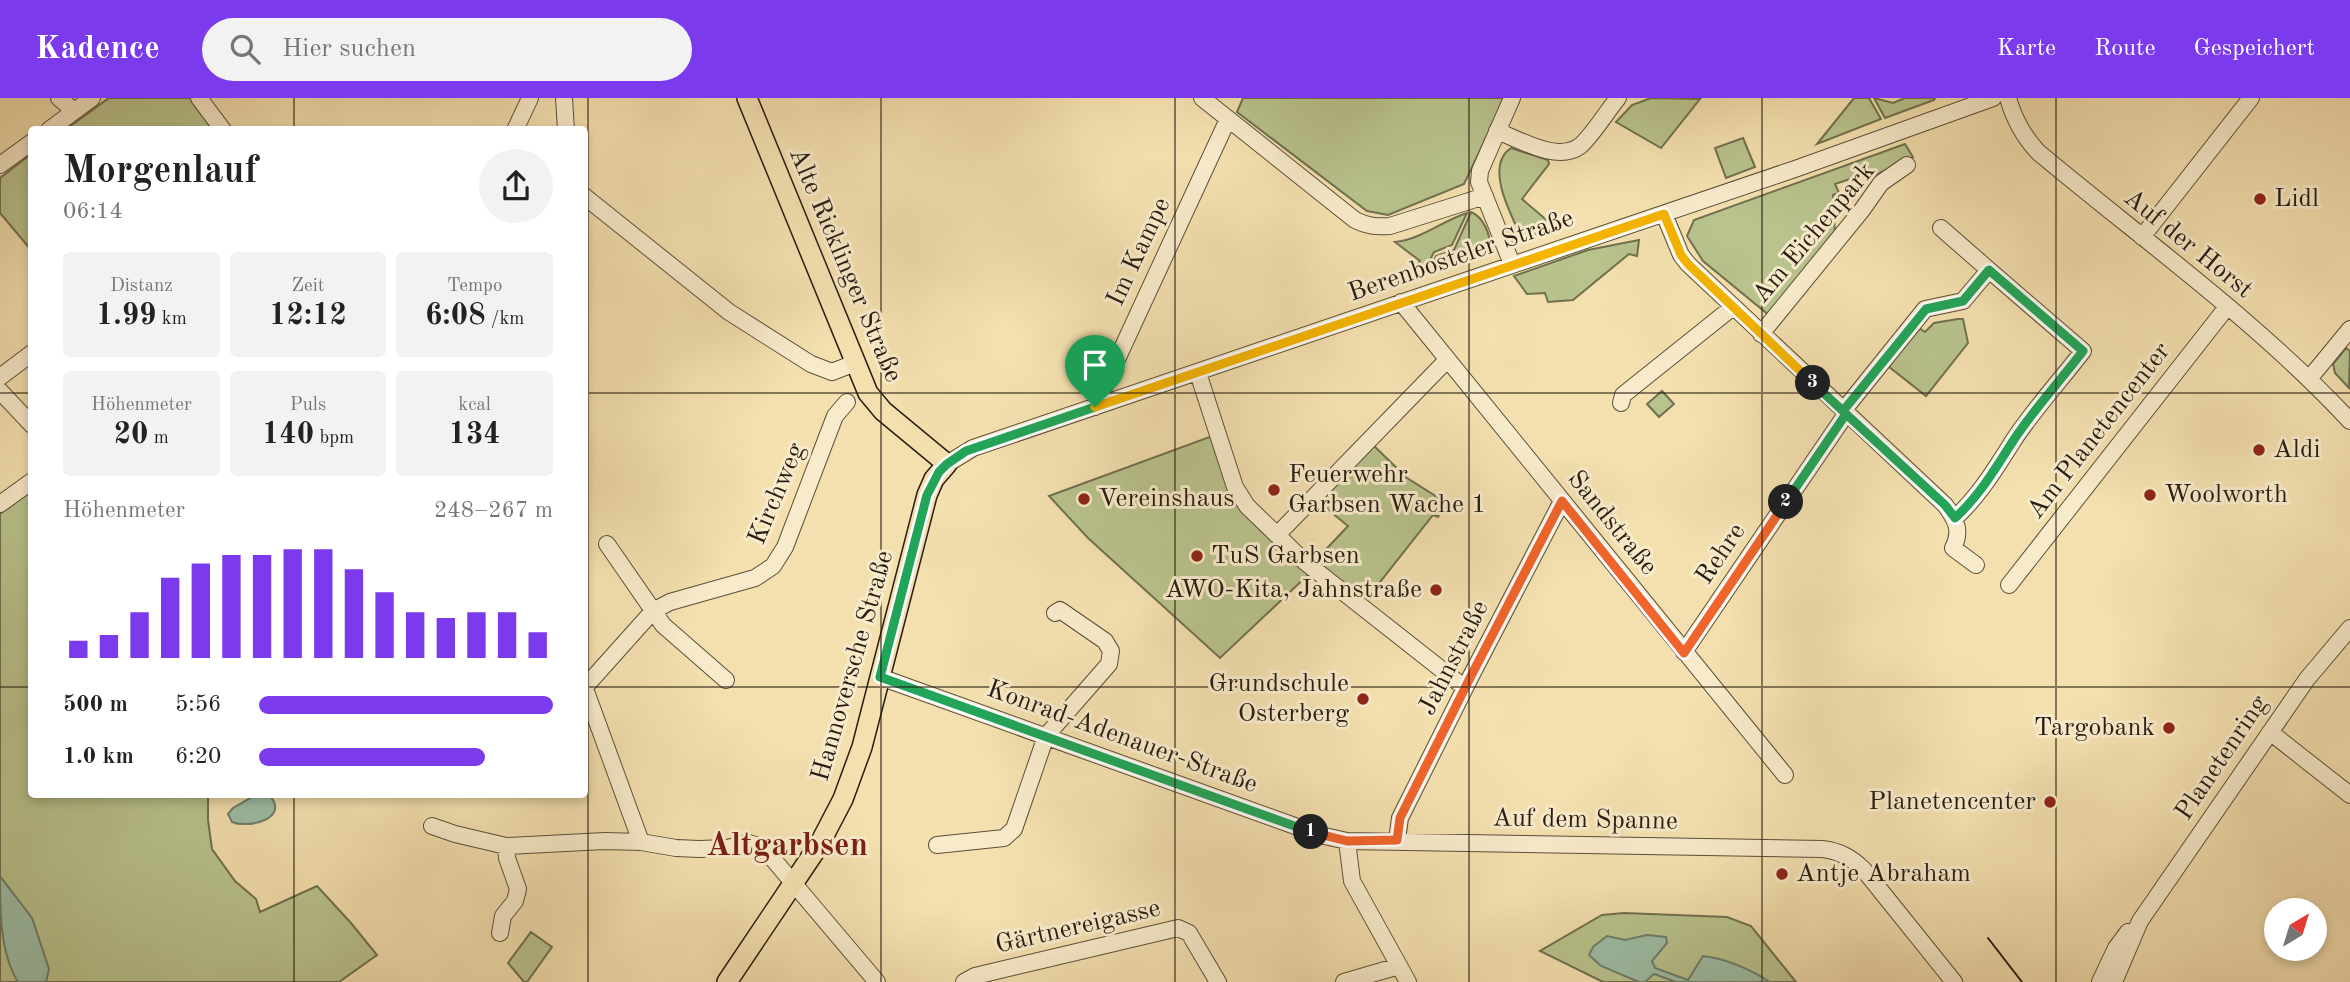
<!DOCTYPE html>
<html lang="de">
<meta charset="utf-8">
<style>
body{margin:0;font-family:"Old Standard TT",serif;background:#f2f2f2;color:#222;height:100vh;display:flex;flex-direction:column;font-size:26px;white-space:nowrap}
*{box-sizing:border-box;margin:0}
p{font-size:23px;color:#767676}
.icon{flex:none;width:38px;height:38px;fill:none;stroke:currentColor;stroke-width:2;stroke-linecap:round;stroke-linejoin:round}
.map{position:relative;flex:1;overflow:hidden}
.panel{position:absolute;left:28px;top:28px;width:560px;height:672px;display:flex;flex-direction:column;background:#fff;border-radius:7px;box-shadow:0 4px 10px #0003}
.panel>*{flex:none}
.needle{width:46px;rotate:38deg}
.tools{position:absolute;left:2264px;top:800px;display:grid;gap:14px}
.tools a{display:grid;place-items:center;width:63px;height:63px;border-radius:50%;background:#fff;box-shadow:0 4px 10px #0003;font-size:35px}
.pin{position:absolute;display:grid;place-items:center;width:60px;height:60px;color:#fff;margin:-72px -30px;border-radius:50% 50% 50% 0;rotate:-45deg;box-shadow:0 0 7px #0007}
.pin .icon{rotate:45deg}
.km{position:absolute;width:35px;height:35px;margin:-18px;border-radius:50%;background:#222;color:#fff;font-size:19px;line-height:35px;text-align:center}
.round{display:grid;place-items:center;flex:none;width:74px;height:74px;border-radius:37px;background:#f2f2f2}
.headline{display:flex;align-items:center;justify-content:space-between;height:119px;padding:0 35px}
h1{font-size:38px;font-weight:600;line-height:52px}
.figures{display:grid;grid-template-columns:repeat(3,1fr);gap:10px;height:119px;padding:7px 35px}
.figures div{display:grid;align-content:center;border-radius:7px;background:#f2f2f2;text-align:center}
.figures b{font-size:30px;font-weight:600}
.figures small{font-size:19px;font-weight:400}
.figures p{font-size:19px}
.chart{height:196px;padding:14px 35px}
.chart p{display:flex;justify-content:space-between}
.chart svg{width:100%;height:126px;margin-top:7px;stroke:#7c3aed;stroke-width:6}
ul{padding:0 35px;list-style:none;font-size:23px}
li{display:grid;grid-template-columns:112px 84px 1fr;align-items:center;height:52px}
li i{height:18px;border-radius:9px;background:#7c3aed}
header{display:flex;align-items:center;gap:42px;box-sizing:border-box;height:98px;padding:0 35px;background:#7c3aed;color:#fff}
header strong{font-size:33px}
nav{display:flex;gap:38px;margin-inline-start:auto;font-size:24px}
.search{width:490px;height:63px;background:#f2f2f2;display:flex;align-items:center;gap:18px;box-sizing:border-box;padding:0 24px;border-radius:38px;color:#767676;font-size:26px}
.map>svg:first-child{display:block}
.green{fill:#b9c38d;stroke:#70704f;stroke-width:2}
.water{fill:#9dbea6;stroke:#6e7e6a;stroke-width:2}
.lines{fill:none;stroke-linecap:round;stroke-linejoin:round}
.minor-casing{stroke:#5a4e38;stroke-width:18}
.major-casing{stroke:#271d11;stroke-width:22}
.minor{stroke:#f8ebcb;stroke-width:16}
.major{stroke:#f4e0af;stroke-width:19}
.tram{stroke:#271d11;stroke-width:2}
.split-1-casing{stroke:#fff;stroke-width:14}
.split-2-casing{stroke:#fff;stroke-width:14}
.split-3-casing{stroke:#fff;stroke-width:14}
.split-4-casing{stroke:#fff;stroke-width:14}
.split-1{stroke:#22a559;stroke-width:9}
.split-2{stroke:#f0652b;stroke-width:9}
.split-3{stroke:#22a559;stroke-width:9}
.split-4{stroke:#f5b400;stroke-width:9}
.grid{fill:none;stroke:#271d11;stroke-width:2;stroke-opacity:0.55}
.poi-dot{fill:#8f2418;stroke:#f8ebcb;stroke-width:2.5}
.labels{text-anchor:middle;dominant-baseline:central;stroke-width:6;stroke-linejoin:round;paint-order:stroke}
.poi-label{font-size:26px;fill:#271d11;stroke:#f8ebcb;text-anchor:start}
.street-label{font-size:26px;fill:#271d11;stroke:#f8ebcb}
.district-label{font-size:33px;font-weight:bold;fill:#7a1f14;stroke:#f8ebcb}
</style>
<header>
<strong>Kadence</strong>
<div class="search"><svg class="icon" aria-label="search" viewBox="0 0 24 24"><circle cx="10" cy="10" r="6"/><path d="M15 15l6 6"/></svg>Hier suchen</div>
<nav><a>Karte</a><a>Route</a><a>Gespeichert</a></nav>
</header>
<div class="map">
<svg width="2350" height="884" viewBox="0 0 2350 884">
<rect width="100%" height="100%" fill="#f4e0af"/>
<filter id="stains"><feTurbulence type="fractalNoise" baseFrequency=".00286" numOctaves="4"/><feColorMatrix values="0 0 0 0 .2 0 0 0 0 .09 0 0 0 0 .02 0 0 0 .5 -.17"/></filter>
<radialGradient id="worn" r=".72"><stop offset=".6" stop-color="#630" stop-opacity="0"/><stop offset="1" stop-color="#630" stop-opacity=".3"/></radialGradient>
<path class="green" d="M 109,0 L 200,0 L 222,32 L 65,32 Z
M 1243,0 L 1505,0 L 1464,86 L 1388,117 L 1367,113 L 1237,14 Z
M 1651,0 L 1700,1 L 1661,50 L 1616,24 L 1632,7 Z
M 1854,0 L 1869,0 L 1881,21 L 1817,46 Z
M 1874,0 L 1893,5 L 1905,0 L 1935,0 L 1934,2 L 1885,20 Z
M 1743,40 L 1755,69 L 1726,80 L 1715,50 Z
M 1905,46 L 1913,59 L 1876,77 L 1873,73 L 1835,86 L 1839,95 L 1833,97 L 1835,137 L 1770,218 L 1703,163 L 1687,138 L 1694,122 Z
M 1511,50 L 1548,62 L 1549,66 L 1522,101 L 1557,131 L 1527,140 L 1520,136 C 1509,113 1485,67 1511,50 Z
M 31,56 L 31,152 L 0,115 L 0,80 Z
M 1471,114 C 1484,119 1491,138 1490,151 L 1430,172 L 1436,158 L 1454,152 Z
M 1467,115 L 1452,147 L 1434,154 L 1424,174 L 1418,176 L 1413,172 L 1420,163 L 1395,144 C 1422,141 1442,123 1467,115 Z
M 1639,142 L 1637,158 L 1629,156 L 1573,202 L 1548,204 L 1545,195 L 1527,196 L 1514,178 L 1588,152 Z
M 1958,221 L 1963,221 L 1968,245 L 1926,298 L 1888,268 L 1918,229 L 1925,234 L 1934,225 Z
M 2346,250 L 2350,253 L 2349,290 L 2335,275 L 2333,266 Z
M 1662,293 L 1674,306 L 1659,319 L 1647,306 Z
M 1215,337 L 1233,399 L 1310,475 L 1220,560 L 1088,440 L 1049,398 Z
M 1371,345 L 1407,380 L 1445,404 L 1438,419 L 1433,417 L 1365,503 L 1315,463 L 1348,428 L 1316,402 Z
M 31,393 L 32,696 L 208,697 L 208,722 L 212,751 L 235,783 L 256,801 L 260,814 L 317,788 L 351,825 L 377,857 L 339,884 L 0,884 L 0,416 Z
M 1624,815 L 1727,819 L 1751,828 L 1796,884 L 1603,884 L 1540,853 L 1602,817 Z
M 531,834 L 552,849 L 527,884 L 524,884 L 508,865 Z"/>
<path class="water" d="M 257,696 L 269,697 C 291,720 249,731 232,724 L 228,716 L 233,710 Z
M 0,778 L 32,820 L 49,871 L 46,884 L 18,884 C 0,855 0,813 0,778 Z
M 1647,837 L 1666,839 L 1667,845 L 1652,863 L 1655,870 L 1688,882 L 1703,858 C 1728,861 1748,870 1770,884 L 1676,884 L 1654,876 L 1645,884 L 1639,884 L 1601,868 L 1589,857 L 1593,849 L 1607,838 L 1625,842 Z"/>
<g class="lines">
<g class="minor-casing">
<path id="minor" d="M 59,0 L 74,13
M 199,0 L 223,32
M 564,0 L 566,32
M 1202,0 L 1355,122 C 1367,128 1376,129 1390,128 L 1485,98
M 1512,0 L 1480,73 L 1479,84 L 1512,166
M 2008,0 C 2014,21 2023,38 2038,54 C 2143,142 2257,223 2350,323
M 49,32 L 92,0
M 515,32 L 530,0
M 1497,33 C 1519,41 1557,65 1580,48 C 1591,39 1608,12 1618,0
M 0,67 L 32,44
M 584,98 L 729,214 L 811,266 L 832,274 L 855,265
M 1664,116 L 1681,157 L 1688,166 L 1945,407 C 1956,422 1962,433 1953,450 L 1976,467
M 1941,130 L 1989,172
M 2142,139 L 2251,0
M 1401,204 L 1785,677
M 1761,236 L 1862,112 L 1881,85 L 1907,67
M 1198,275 L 1235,389 L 1247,408 L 1305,464 L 1465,590
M 0,279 L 32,255
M 2309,281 L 2350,231
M 0,293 L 32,327
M 1621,305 L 1623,297 L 1733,209
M 1095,309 L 1228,21
M 1843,313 L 1925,211 L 1963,203 L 1989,172 L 2083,253 C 2060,283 2034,311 2013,343 C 1996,370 1979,398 1955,420
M 947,366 L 973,350 L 1795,71 L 1993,0
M 0,406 L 32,383
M 1277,437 L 1447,262
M 607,446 L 663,527 L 726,582
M 2009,487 L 2227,209
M 1684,554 L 1846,316
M 880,579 L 1320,737 L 1347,743 L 1822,751 C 1839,753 1851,759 1864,772 L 1954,884
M 584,588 L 641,744
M 585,589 L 653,513 L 670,504 L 755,480 L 773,468 L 785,449 L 835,318 L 847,304
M 2270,634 L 2350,697
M 432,728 L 455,736 L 506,748 L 605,743 L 641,744 L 676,750 L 699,751 L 727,750 L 749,745 L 759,748 L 767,754 L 877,884
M 1397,742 L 1400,720 L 1471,578 L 1562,403
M 1347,743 L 1352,783 L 1408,884
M 937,747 L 1004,740 L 1014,731 L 1046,638 L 1109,566 L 1111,553 L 1105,543 L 1060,512 L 1055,515
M 500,835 L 503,818 L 515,803 L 518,791 L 507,760 L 506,748
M 964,884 L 975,878 L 1178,830 L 1189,835 L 1218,884
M 1344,884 L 1399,868
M 2100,884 L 2116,850 L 2128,834
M 2114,884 L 2140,823 L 2307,581 L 2350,530"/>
</g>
<g class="major-casing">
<path id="major" d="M 727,884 L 819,747 L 843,701 L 862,649 L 927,397 L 934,381 L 947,366 L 883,313 L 868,295 L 747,0"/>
</g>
<use href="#minor" class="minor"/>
<use href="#major" class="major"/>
<path class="tram" d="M 1988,840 L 2022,884"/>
</g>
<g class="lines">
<g class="split-1-casing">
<path id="split-1" d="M 1095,309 L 966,353 L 947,366 L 939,374 L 927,397 L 880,579 L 1311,734"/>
</g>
<g class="split-2-casing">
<path id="split-2" d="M 1311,734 L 1347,743 L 1397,742 L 1400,720 L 1471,578 L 1562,403 L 1684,555 L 1786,404"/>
</g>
<g class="split-3-casing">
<path id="split-3" d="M 1786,404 L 1846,316 L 1945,407 L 1955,420 C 1979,398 1996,370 2013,343 C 2034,311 2060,283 2083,253 L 1989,172 L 1963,203 L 1926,211 L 1843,313 L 1813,285"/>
</g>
<g class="split-4-casing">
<path id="split-4" d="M 1095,309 L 1664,116 L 1681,157 L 1688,166 L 1813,285"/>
</g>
<use href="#split-1" class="split-1"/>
<use href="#split-2" class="split-2"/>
<use href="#split-3" class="split-3"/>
<use href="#split-4" class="split-4"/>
</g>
<path class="grid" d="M 294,0 L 294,32M 588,0 L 588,884M 881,0 L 881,884M 1175,0 L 1175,884M 1469,0 L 1469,884M 1762,0 L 1762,884M 2056,0 L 2056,884M 0,295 L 32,295M 584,295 L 2350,295M 0,589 L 32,589M 584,589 L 2350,589M 294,696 L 294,884"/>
<g class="poi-dot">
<circle cx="2260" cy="101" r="7"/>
<circle cx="2259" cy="352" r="7"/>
<circle cx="1274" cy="392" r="7"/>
<circle cx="2150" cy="397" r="7"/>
<circle cx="1084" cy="401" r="7"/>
<circle cx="1197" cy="458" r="7"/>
<circle cx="1436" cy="492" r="7"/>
<circle cx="1363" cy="601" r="7"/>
<circle cx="2169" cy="630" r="7"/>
<circle cx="2050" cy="704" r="7"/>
<circle cx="1782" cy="776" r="7"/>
</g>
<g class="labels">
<g class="poi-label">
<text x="2274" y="101">Lidl</text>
<text x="2273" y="352">Aldi</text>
<text x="1288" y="377">Feuerwehr<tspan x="1288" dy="30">Garbsen Wache 1</tspan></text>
<text x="2164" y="397">Woolworth</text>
<text x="1098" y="401">Vereinshaus</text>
<text x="1211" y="458">TuS Garbsen</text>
<text x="1422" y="492" text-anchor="end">AWO-Kita, Jahnstraße</text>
<text x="1349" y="586" text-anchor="end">Grundschule<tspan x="1349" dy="30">Osterberg</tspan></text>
<text x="2155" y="630" text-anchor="end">Targobank</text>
<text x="2036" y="704" text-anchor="end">Planetencenter</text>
<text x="1796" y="776">Antje Abraham</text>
</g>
<g class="street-label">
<text transform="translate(1814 135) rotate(-50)">Am Eichenpark</text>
<text transform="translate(2188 146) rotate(39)">Auf der Horst</text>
<text transform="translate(1139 154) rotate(-65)">Im Kampe</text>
<text transform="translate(1461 158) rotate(-19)">Berenbosteler Straße</text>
<text transform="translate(845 167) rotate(67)">Alte Ricklinger Straße</text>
<text transform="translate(2099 333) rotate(-52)">Am Planetencenter</text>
<text transform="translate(777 396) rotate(-67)">Kirchweg</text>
<text transform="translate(1612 425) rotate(51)">Sandstraße</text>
<text transform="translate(1721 456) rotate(-56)">Rehre</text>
<text transform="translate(1454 560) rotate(-63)">Jahnstraße</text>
<text transform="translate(853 568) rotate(-74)">Hannoversche Straße</text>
<text transform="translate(1122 639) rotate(20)">Konrad-Adenauer-Straße</text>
<text transform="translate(2222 660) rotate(-56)">Planetenring</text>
<text transform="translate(1585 722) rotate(1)">Auf dem Spanne</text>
<text transform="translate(1078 829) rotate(-13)">Gärtnereigasse</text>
</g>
<g class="district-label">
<text x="787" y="748">Altgarbsen</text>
</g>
</g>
<rect width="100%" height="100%" filter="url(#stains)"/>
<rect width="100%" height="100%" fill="url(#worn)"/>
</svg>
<div class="tools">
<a><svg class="needle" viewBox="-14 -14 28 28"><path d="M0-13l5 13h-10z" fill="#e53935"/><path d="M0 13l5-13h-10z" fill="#767676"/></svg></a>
</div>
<div class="pin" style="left:1095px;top:309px;background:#1e9e55"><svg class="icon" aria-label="arrive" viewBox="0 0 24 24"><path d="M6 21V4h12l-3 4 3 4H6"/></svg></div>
<b class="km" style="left:1311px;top:734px">1</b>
<b class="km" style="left:1786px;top:404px">2</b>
<b class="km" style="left:1813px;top:285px">3</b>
<section class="panel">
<div class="headline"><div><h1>Morgenlauf</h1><p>06:14</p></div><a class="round"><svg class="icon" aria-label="share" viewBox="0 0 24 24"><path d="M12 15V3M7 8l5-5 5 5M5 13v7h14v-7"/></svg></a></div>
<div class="figures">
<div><p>Distanz</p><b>1.99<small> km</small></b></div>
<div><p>Zeit</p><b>12:12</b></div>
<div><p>Tempo</p><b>6:08<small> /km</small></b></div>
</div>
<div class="figures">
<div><p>Höhenmeter</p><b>20<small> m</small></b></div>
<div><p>Puls</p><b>140<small> bpm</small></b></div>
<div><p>kcal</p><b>134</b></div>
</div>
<div class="chart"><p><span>Höhenmeter</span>248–267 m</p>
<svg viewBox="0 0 160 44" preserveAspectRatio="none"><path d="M5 44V38M15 44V36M25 44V28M35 44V16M45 44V11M55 44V8M65 44V8M75 44V6M85 44V6M95 44V13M105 44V21M115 44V28M125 44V30M135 44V28M145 44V28M155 44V35"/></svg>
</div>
<ul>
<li><b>500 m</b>5:56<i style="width:100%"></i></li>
<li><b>1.0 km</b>6:20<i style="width:77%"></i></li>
</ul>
</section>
</div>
